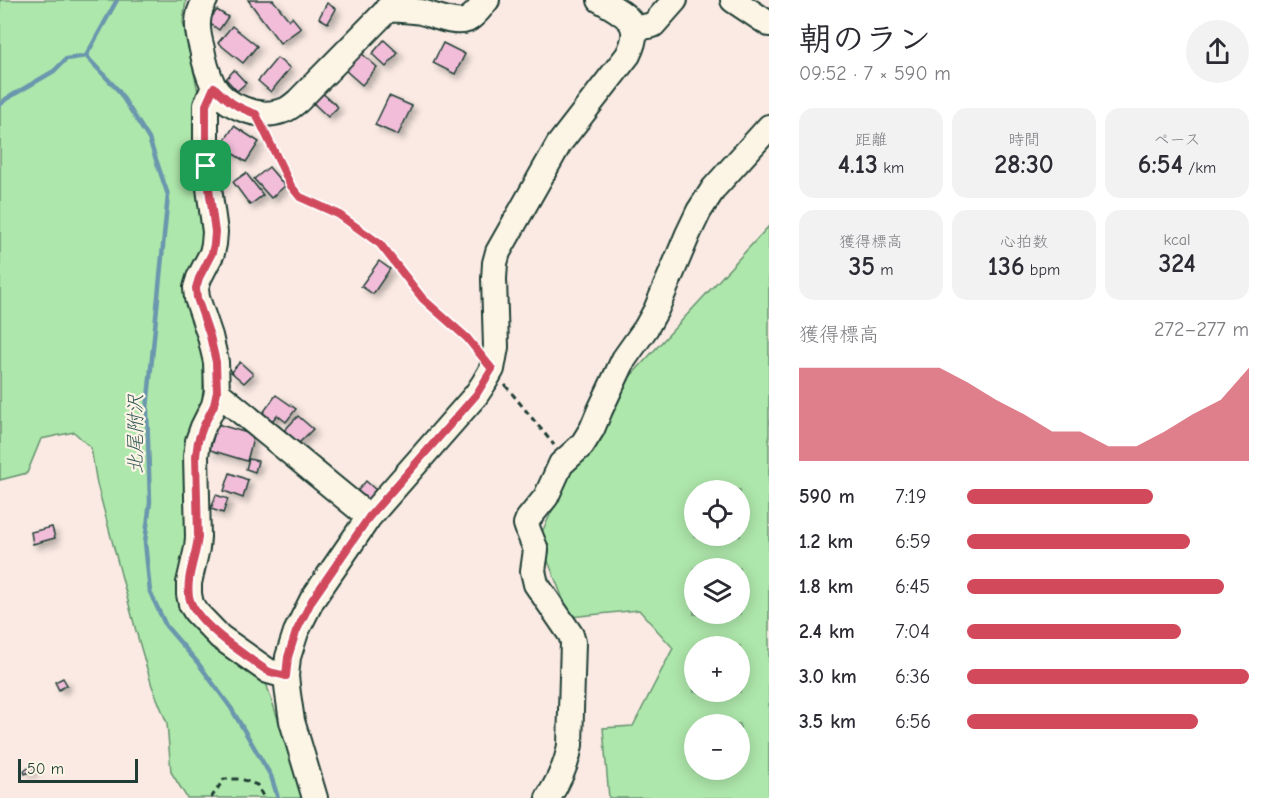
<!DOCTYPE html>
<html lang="ja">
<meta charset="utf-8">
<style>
body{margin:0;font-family:"Comic Neue","Klee One",sans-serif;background:#f2f2f3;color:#2b2b33;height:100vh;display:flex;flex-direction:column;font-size:22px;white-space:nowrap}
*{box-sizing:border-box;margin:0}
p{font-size:20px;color:#7c7c81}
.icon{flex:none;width:33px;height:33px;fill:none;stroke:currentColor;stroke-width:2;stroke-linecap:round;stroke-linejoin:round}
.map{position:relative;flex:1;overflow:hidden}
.panel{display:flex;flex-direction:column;background:#fff;width:510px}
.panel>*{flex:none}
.buttons{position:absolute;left:684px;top:480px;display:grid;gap:12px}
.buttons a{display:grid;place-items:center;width:66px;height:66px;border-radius:50%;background:#fff;box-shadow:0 3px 15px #0003;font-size:30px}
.scale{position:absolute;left:18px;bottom:15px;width:120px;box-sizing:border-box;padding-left:6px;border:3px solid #1f3d34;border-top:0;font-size:16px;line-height:21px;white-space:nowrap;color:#1f3d34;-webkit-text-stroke:4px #fcf5e5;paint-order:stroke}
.pin{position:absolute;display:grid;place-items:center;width:51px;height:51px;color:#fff;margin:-26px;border-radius:12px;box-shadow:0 3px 9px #0006}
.round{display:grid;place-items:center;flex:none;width:63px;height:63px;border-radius:32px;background:#f2f2f3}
.overview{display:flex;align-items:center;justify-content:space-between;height:102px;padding:0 30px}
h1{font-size:33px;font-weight:700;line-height:45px}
.stats{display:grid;grid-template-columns:repeat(3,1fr);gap:9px;height:102px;padding:6px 30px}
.stats div{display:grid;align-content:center;border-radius:15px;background:#f2f2f3;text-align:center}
.stats b{font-size:26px;font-weight:700}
.stats small{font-size:16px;font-weight:400}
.stats p{font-size:16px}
.chart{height:168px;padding:12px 30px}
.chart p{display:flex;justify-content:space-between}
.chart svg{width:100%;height:108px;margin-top:6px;fill:#d1495b;opacity:.7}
ul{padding:0 30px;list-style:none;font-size:20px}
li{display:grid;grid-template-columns:96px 72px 1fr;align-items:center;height:45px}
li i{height:15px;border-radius:8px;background:#d1495b}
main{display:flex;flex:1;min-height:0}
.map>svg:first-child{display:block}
.green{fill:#aee7ab;stroke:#669270;stroke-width:1.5;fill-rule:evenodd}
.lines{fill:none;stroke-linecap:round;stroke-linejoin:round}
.stream{stroke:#6c96ad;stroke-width:4.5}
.building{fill:#f2bdd9;stroke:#1f3d34;stroke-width:1.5;filter:url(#shadow)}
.minor-casing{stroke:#1f3d34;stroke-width:28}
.path{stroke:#1f3d34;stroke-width:3;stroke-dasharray:6 4.5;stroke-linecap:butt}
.minor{stroke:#fcf5e5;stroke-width:24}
.route-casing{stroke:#fff;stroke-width:12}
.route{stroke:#d1495b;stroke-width:8}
.labels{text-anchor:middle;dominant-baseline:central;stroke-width:4.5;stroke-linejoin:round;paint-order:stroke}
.water-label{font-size:20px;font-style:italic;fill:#395b5c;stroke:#fcf5e5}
</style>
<main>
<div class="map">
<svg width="769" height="798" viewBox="0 0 769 798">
<defs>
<filter id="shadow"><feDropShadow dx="4.5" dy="4.5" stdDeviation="3" flood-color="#0004"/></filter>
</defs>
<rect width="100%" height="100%" fill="#faeae3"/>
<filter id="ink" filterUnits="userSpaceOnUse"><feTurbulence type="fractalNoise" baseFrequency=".0167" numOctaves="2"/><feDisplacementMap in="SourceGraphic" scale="12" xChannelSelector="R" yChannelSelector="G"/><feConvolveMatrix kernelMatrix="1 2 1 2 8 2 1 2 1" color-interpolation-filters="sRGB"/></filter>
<g filter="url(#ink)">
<path class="green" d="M 0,0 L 186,0 L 183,22 L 200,101 L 209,261 L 193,597 L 263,674 L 304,798 L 187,798 L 171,772 L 167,723 L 152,686 L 136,631 L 97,484 L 91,448 L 74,432 L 41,439 L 27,473 L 0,480 Z
M 769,226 L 769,798 L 609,798 L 603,728 L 633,726 L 673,648 L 639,610 L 570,617 L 539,538 L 602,407 ZM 694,490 L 740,490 L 740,536 L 694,536 ZM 694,568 L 740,568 L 740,614 L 694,614 ZM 694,646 L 740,646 L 740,692 L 694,692 ZM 694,724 L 740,724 L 740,770 L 694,770 Z"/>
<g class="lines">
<path class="stream" d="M 86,56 L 118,90 L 149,139 L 168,195 L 147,409 L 150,502 L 145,542 L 150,592 L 166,626 L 198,663 L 231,708 L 271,776 L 278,798
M 86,56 L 117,0
M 0,105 L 6,99 L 54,71 L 66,59 L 86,56"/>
</g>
<path class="building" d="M 248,0 L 273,0 L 289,20 L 292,17 L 301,28 L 280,43 Z
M 327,3 L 336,9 L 328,23 L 319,18 Z
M 217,10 L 228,17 L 219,30 L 208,22 Z
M 232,26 L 257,46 L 243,63 L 218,43 Z
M 384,40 L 398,53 L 386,67 L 372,54 Z
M 443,43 L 465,54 L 455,74 L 433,63 Z
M 360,52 L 377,67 L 362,85 L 345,70 Z
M 277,58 L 290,68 L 271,92 L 258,81 Z
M 234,70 L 246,83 L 237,91 L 226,79 Z
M 320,91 L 338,107 L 328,117 L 311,101 Z
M 389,96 L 412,106 L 398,135 L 375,125 Z
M 234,126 L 259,142 L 246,162 L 221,146 Z
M 269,167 L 285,186 L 271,198 L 254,179 Z
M 246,173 L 263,195 L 250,205 L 233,182 Z
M 379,261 L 390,269 L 373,294 L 361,286 Z
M 240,362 L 253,374 L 244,383 L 231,372 Z
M 276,395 L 296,409 L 286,422 L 277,415 L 272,421 L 262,414 Z
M 298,416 L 313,429 L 296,446 L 282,433 Z
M 217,424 L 254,435 L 247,461 L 210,450 Z
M 249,459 L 258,461 L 255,472 L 246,469 Z
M 230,473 L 248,480 L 243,498 L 224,491 Z
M 366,481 L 378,492 L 366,506 L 354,495 Z
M 216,495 L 228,499 L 223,513 L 211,509 Z
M 52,527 L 55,538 L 33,544 L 31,532 Z
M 63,678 L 67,685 L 59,690 L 55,682 Z
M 33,765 L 35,769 L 25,774 L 24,771 Z"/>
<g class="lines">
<g class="minor-casing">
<path id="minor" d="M 205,0 C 195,17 197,31 202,49 C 204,61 208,74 213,85 C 225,107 259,119 282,111 C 288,110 293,105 298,101 L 397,0
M 733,0 L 769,24
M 387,9 C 398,10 410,10 421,12 C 433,15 455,25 467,20 C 475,16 481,7 487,0
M 634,29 L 653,25 L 675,0
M 214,87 L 206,105 L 206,166 L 215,232 L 214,244 L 212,253 L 199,278 L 196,288 L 197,298 L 210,336 L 216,362 L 217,392 L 214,405 L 203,427 L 198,441 L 196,456 L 198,537 L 197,548 L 189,583 L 189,594 L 191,604 L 196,612 L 220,637 L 268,671 L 286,676
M 217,392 L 369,517
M 315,798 L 292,721 L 288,694 L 286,676 L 288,657 L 296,632 L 312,600 L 369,517 L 476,395 L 484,383 L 492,369 L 496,347 L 494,279 L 495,263 L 498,252 L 559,144 L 628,55 C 645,22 625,15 600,0
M 548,798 C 559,781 567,765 570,745 L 573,642 L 571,635 L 536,584 L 533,571 L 536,550 L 528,530 L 526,524 L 528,519 L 546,497 L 561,464 L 582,445 L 592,429 L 600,410 L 624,359 L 646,328 L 656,310 L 688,234 L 699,211 L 714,188 L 769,127"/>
</g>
<path class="path" d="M 264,132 L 291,186 L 300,197 L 338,214 L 380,244 L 423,299 L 467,338 L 476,349
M 505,385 L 554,445
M 211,798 L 224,779 L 241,779 L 257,785 L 264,798"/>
<use href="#minor" class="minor"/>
</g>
</g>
<g class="lines" filter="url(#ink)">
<g class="route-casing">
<path id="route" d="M 214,87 C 229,102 236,107 256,114 L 291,186 L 300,197 L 338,214 L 380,244 L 423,299 L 467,338 L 492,369 L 476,395 L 369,517 L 312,600 L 296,632 L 288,657 L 286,676 C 281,674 274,674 268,671 C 262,668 255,662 249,658 C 231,645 193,619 189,596 C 186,577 196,557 198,537 L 196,456 L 198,441 L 203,427 L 214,405 L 217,392 L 216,362 L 210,336 L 197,298 L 196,288 L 199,278 L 212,253 L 214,244 L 215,232 L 206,166 L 206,105 Z"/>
</g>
<use href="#route" class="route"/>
</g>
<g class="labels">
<g class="water-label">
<text transform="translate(135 434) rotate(-90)">北尾附沢</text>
</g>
</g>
</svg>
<div class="buttons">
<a><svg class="icon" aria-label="locate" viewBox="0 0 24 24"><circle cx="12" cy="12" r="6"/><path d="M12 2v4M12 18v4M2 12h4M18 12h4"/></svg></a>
<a><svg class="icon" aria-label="layers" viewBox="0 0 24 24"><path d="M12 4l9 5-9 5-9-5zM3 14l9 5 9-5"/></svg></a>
<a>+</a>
<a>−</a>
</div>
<div class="scale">50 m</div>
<div class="pin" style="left:206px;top:166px;background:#1e9e55"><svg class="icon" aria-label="arrive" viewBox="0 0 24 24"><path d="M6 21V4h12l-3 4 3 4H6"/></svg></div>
</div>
<section class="panel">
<div class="overview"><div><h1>朝のラン</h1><p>09:52 · 7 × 590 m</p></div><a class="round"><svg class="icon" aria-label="share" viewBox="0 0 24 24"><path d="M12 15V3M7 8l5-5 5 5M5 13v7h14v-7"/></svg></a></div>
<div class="stats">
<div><p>距離</p><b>4.13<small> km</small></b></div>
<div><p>時間</p><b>28:30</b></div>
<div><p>ペース</p><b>6:54<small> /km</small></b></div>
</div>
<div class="stats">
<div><p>獲得標高</p><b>35<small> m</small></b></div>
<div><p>心拍数</p><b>136<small> bpm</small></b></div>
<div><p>kcal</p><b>324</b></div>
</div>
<div class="chart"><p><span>獲得標高</span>272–277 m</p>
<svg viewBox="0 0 160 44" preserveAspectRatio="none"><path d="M0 44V6L10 6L20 6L30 6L40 6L50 6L60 12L70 19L80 25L90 32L100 32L110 38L120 38L130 32L140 25L150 19L160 6V44z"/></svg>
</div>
<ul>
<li><b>590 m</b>7:19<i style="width:66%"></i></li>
<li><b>1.2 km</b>6:59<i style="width:79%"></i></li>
<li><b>1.8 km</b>6:45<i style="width:91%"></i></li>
<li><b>2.4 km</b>7:04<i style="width:76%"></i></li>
<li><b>3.0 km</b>6:36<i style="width:100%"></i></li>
<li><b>3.5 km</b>6:56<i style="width:82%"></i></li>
</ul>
</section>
</main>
